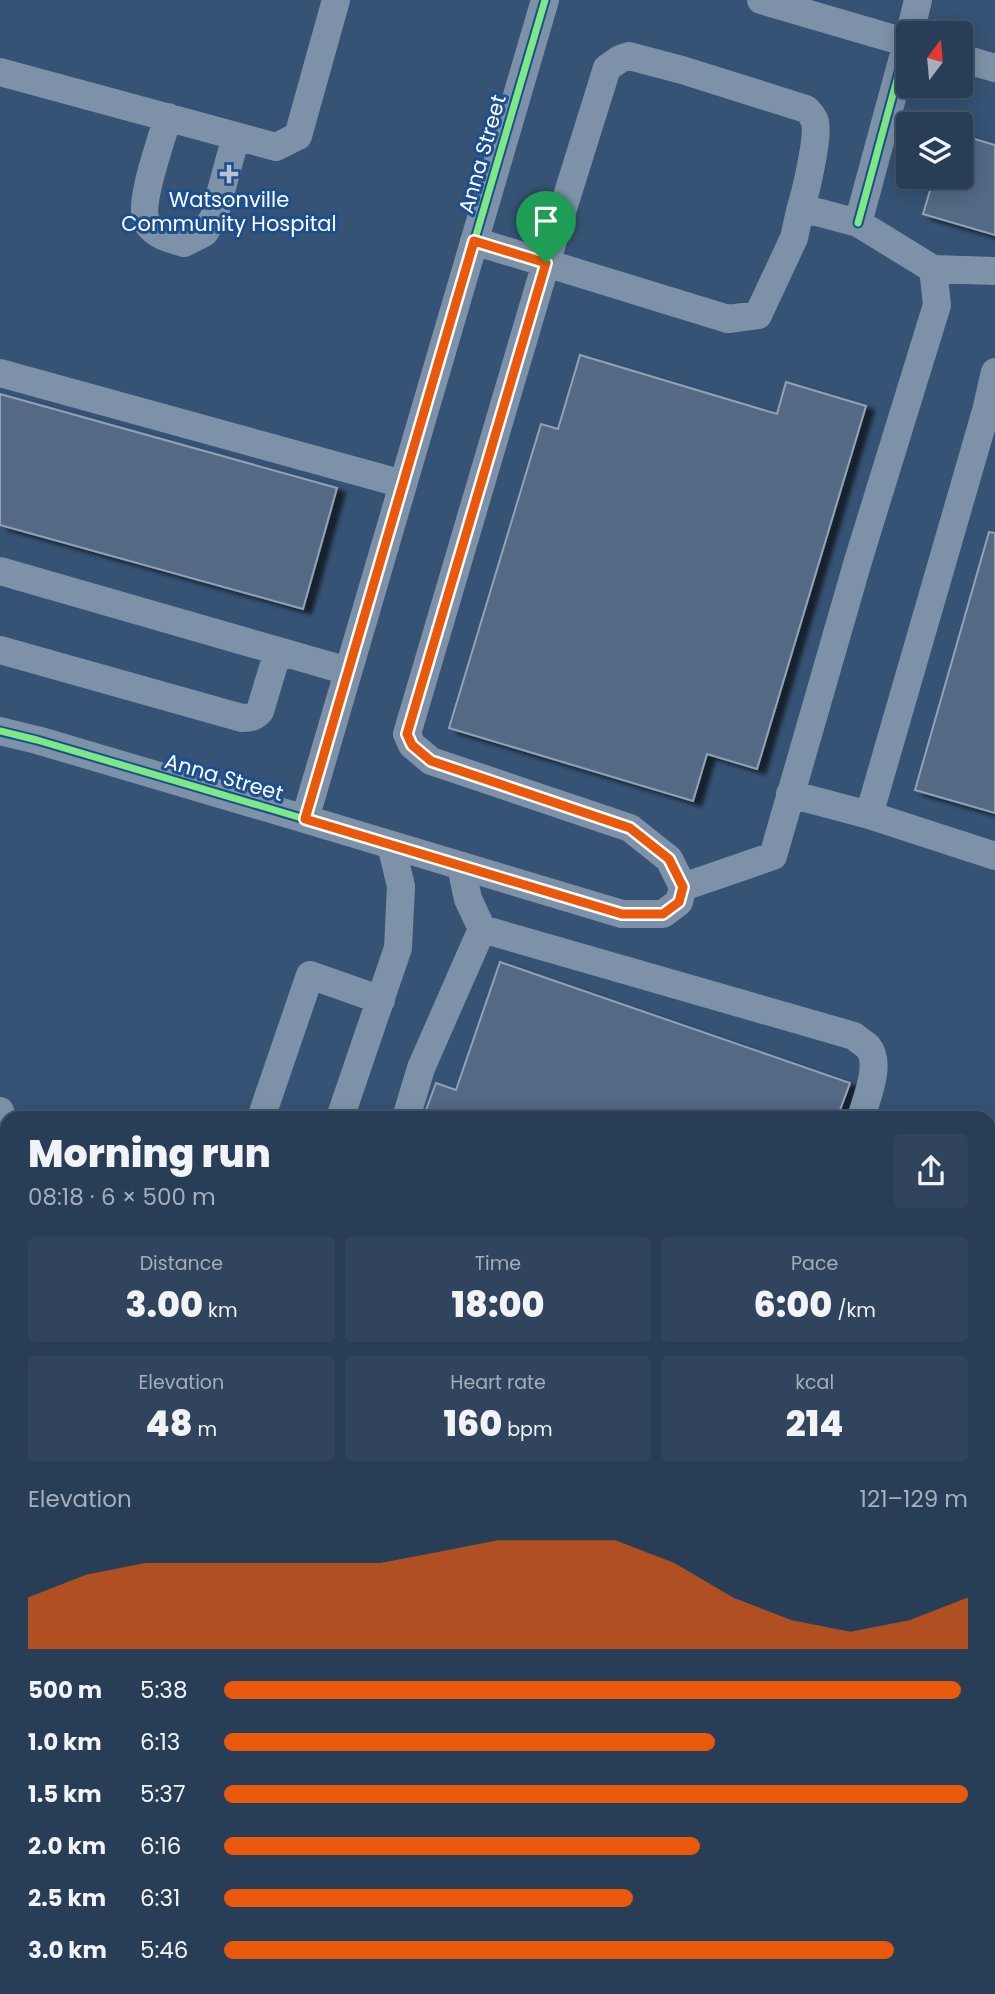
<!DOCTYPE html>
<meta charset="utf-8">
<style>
body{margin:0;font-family:Poppins,sans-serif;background:#30455d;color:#f1f3f6;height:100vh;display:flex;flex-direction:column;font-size:26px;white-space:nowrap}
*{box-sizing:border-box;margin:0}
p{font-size:23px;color:#a5aeba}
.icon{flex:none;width:38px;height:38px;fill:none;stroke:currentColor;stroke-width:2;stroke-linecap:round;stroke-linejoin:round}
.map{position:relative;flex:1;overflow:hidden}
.sheet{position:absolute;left:0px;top:1111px;width:996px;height:884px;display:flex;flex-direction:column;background:#283e57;border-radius:21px 21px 0 0;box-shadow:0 4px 18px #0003,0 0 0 2px #44576d}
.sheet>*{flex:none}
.needle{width:46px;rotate:16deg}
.tools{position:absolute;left:896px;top:21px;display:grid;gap:14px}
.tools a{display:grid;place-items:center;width:77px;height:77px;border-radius:7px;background:#283e57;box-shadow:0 4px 18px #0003,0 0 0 2px #44576d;font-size:35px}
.pin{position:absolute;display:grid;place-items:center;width:60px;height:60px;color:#fff;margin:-72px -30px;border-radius:50% 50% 50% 0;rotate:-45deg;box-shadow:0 0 7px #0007}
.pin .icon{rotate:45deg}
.round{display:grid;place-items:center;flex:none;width:74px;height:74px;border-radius:7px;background:#30455d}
.summary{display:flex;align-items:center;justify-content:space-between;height:119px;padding:0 28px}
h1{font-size:38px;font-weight:800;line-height:52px}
.metrics{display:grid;grid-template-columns:repeat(3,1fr);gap:10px;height:119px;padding:7px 28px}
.metrics div{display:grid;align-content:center;border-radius:7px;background:#30455d;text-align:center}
.metrics b{font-size:35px;font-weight:800}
.metrics small{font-size:19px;font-weight:400}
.metrics p{font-size:19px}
.chart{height:196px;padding:14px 28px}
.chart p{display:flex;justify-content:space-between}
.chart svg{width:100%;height:126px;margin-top:7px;fill:#ea580c;opacity:.7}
ul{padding:0 28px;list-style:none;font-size:23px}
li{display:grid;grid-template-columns:112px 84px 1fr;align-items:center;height:52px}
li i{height:18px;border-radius:9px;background:#ea580c}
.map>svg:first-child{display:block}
.building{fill:#526984;stroke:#92a2b6;stroke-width:2;filter:url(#shadow)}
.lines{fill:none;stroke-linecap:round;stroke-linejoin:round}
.minor{stroke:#7d92a8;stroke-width:28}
.highway{stroke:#7e92a7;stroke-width:38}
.cycleway-casing{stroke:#1b4f8f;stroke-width:11}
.cycleway{stroke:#7ce984;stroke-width:7}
.route-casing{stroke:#fff;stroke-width:14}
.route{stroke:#ea580c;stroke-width:9}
.poi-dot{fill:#b9c2ce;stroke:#1b4f8f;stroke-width:2.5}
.labels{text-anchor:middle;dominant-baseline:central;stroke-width:6;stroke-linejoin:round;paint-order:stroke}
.street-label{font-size:21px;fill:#fff;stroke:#1b4f8f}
.poi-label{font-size:21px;fill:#fff;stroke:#1b4f8f}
</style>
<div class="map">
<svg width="995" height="1994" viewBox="0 0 995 1994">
<defs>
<filter id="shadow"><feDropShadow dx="8" dy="4.5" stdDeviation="2" flood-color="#0009"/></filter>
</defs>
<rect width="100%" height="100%" fill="#365274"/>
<path class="building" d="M 961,135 L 995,145 L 995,235 L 923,214 L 934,177 L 961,177 Z
M 580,355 L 777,414 L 786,382 L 866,406 L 757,769 L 707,754 L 693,801 L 449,728 L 541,424 L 558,429 Z
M 0,394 L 337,488 L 303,609 L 0,525 Z
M 989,532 L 995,533 L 995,813 L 915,790 Z
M 500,962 L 850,1083 L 837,1118 L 423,1118 L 436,1083 L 456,1090 Z"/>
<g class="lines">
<path class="minor" d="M 761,0 L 908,43
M 910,33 L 918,0
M 961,58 L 995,68
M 0,72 L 276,147 L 298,136 L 336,0
M 168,117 C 162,138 137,206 147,223 C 156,236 170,239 184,243 L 204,233 L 214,217 L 236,136
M 858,223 L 908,39
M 474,241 L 728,319 L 758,315 L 794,238 L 800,211 L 817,212 L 858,223 L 933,269 L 937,305 L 858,561 L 773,856 L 683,887
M 933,269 L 995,271
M 0,373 L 403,484
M 0,571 L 348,671
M 0,650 L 242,718 C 250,718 255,717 260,711 L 278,651
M 0,731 L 37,740 L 305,819 L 545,0
M 790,794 L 869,815 L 995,856
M 869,815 L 986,411 L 995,372
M 305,819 L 622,914 L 663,914 L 679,902 L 683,887 L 669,859 L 630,828 L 431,761 L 412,745 L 407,734 L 546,263 L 607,68 L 620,59 L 629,56 L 682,70 L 806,109 C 809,112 814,118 815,122 C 819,137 805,195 800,211
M 482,929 L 854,1036 C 858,1040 864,1043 868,1047 C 882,1064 866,1099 861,1118
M 0,1111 L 2,1116
M 261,1118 L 310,975 L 381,1000
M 340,1118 L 398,948 L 401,886 L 391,845
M 406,1118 L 421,1068 L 482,929 L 468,899 L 461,866
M 0,1228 L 7,1210
M 989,1370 L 995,1356
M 0,1427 L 7,1426
M 0,1508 L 7,1518
M 989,1598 L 995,1592
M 989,1699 L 995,1693
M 989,1840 L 995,1833
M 336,1988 L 340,1994
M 525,1988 L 529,1994
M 489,1994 L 496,1988
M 590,1994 L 597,1988
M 678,1994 L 684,1988
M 863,1994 L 867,1988"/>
<path class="highway" d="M 0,1633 L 7,1643
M 0,1693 L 7,1705
M 0,1847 L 7,1860
M 71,1988 L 74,1994
M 152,1988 L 155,1994
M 252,1988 L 256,1994"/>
<g class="cycleway-casing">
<path id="cycleway" d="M 858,223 L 908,39
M 0,731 L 37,740 L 305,819 L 545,0"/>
</g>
<use href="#cycleway" class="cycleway"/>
</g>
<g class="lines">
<g class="route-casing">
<path id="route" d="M 474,241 L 546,263 L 407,734 L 412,745 L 431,761 L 630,828 L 669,859 L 683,887 L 679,902 L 663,914 L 622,914 L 305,819 Z"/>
</g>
<use href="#route" class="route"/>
</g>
<path class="poi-dot" d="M225.5 163.5h7v7h7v7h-7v7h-7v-7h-7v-7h7z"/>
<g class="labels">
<g class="street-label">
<text transform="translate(482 154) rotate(-74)">Anna Street</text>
<text transform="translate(224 777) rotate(16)">Anna Street</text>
</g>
<g class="poi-label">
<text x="229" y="199">Watsonville<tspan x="229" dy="24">Community Hospital</tspan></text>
</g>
</g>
</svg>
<div class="tools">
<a><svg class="needle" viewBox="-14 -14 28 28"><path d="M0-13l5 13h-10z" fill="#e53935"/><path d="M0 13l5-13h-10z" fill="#a5aeba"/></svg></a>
<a><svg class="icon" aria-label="layers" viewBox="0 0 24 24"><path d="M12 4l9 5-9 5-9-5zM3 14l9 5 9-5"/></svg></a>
</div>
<div class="pin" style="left:546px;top:263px;background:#1e9e55"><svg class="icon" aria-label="arrive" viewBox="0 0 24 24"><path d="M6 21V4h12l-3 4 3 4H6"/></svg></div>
<section class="sheet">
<div class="summary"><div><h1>Morning run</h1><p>08:18 · 6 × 500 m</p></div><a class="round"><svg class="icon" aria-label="share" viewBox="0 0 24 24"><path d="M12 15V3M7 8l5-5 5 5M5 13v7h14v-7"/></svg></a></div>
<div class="metrics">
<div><p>Distance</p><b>3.00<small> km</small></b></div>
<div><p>Time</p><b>18:00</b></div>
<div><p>Pace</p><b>6:00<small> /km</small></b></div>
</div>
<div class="metrics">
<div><p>Elevation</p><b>48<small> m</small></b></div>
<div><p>Heart rate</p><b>160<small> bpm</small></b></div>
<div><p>kcal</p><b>214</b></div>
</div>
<div class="chart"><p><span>Elevation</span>121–129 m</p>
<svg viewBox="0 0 160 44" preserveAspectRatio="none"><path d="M0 44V26L10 18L20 14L30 14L40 14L50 14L60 14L70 10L80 6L90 6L100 6L110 14L120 26L130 34L140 38L150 34L160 26V44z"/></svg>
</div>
<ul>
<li><b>500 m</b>5:38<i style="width:99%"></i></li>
<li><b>1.0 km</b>6:13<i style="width:66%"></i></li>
<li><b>1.5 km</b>5:37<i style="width:100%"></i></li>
<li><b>2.0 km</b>6:16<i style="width:64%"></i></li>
<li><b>2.5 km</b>6:31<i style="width:55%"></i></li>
<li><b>3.0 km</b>5:46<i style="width:90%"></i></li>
</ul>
</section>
</div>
